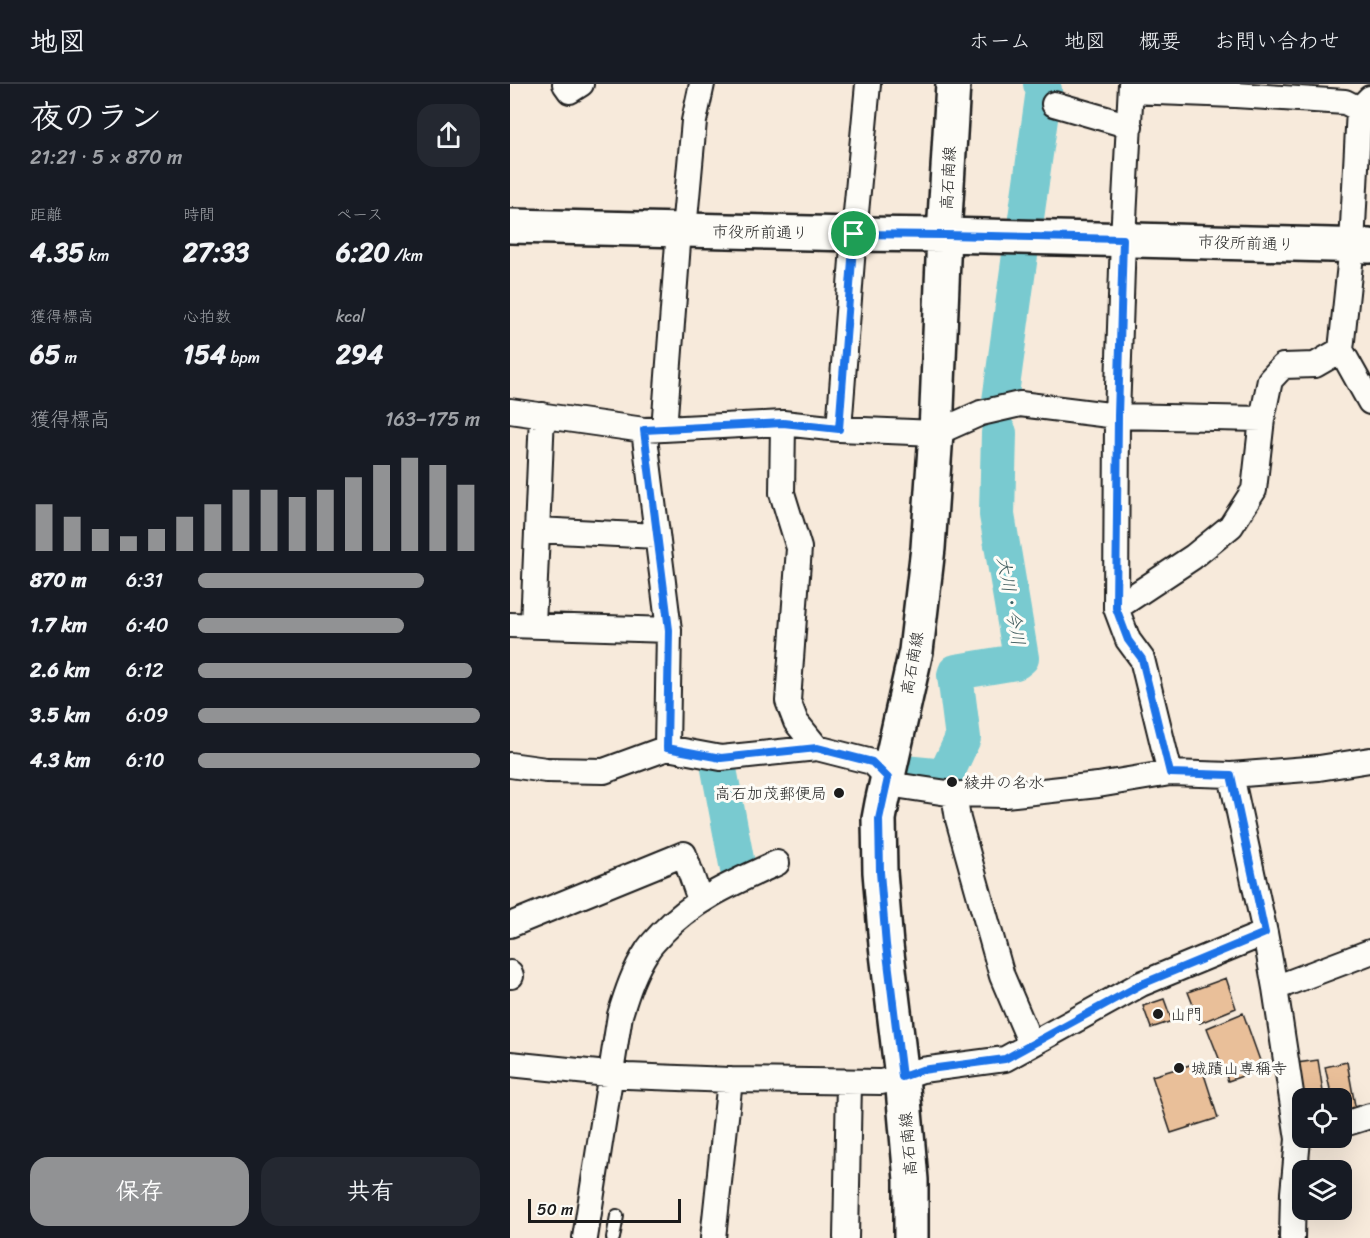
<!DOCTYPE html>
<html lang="ja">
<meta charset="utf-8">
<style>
body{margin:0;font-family:Sriracha,"Klee One",sans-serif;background:#242831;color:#f1f3f6;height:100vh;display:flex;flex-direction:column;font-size:22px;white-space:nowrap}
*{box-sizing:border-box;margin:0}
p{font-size:20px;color:#9ea1a6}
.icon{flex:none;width:33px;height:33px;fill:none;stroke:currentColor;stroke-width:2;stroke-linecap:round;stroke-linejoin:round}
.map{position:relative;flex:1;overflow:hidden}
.drawer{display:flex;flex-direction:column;background:#171b24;width:510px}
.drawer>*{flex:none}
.controls{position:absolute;left:782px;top:1004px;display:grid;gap:12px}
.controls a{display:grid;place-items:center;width:60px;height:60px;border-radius:12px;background:#171b24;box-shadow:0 6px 24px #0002;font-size:30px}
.scale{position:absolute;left:18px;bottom:15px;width:153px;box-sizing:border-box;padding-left:6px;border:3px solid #1c1c1c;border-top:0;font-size:16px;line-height:21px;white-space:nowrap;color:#1c1c1c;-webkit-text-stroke:4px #fdfcf7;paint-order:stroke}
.pin{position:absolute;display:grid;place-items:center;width:51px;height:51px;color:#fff;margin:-26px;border:3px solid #fff;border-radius:50%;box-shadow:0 2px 6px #0007}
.round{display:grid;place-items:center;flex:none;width:63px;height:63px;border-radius:18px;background:#242831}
.head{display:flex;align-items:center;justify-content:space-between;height:102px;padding:0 30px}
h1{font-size:33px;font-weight:700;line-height:45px}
.stats{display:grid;grid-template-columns:repeat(3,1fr);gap:9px;height:102px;padding:6px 30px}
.stats div{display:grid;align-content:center}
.stats b{font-size:26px;font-weight:700}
.stats small{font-size:16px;font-weight:400}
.stats p{font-size:16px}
.chart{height:168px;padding:12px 30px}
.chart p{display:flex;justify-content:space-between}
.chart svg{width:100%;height:108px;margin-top:6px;stroke:#919294;stroke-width:6}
.button{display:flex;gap:12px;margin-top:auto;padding:12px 30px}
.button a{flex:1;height:69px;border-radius:18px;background:#919294;color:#fff;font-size:24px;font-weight:700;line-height:69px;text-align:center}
.button a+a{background:#242831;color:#f1f3f6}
ul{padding:0 30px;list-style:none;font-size:20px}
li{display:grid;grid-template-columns:96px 72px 1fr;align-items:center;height:45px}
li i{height:15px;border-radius:8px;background:#919294}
header{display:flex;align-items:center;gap:36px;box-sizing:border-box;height:84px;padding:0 30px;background:#171b24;border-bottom:2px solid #363941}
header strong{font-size:28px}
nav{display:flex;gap:33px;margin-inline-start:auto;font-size:21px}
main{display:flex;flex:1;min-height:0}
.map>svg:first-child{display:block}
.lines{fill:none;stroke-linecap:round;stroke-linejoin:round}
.river{stroke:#79cad0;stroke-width:36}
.building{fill:#e9bf99;stroke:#1c1c1c;stroke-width:1.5}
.lane-casing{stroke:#1c1c1c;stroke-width:16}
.street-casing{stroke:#1c1c1c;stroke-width:28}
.secondary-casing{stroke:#1c1c1c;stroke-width:38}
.lane{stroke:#fdfcf7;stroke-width:12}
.street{stroke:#fdfcf7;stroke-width:24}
.secondary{stroke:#fdfcf7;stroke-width:33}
.route-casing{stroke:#fff;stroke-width:12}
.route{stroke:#1a73e8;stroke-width:8}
.poi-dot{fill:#1c1c1c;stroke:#fdfcf7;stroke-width:2}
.labels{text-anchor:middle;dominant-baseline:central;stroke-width:6;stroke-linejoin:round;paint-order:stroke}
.street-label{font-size:16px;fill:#1c1c1c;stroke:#fdfcf7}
.poi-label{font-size:16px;fill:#1c1c1c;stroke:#fdfcf7;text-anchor:start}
.water-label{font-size:18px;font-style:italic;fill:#3d595b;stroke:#fdfcf7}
</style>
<header>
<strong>地図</strong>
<nav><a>ホーム</a><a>地図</a><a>概要</a><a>お問い合わせ</a></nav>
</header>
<main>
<section class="drawer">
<div class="head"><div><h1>夜のラン</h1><p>21:21 · 5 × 870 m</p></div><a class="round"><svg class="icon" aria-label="share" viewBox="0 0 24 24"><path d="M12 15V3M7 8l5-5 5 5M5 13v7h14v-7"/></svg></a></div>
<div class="stats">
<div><p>距離</p><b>4.35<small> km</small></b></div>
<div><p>時間</p><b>27:33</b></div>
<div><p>ペース</p><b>6:20<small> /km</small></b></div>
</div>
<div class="stats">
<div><p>獲得標高</p><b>65<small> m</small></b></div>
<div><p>心拍数</p><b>154<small> bpm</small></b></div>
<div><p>kcal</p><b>294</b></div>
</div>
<div class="chart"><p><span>獲得標高</span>163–175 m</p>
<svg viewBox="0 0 160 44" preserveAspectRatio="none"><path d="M5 44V25M15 44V30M25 44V35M35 44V38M45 44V35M55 44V30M65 44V25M75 44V19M85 44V19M95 44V22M105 44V19M115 44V14M125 44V9M135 44V6M145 44V9M155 44V17"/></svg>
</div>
<ul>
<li><b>870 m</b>6:31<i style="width:80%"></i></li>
<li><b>1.7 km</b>6:40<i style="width:73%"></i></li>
<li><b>2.6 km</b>6:12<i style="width:97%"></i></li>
<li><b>3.5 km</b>6:09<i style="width:100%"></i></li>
<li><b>4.3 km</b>6:10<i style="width:100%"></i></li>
</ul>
<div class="button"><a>保存</a><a>共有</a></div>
</section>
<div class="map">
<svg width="860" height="1154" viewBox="0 0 860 1154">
<rect width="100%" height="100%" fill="#f7eadb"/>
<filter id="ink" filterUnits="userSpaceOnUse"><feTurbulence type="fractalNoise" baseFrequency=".0167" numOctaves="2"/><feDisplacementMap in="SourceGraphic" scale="12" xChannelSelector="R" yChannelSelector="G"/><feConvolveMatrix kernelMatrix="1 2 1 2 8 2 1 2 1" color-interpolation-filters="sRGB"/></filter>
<g filter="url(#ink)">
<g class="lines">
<path class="river" d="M 516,134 L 534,6 L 531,0
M 490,317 L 510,171
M 209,685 L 229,791
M 394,689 L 435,693 L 453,654 L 445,591 L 446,588 L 506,578 L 511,574 L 487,431 L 489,349"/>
</g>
<path class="building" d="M 716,894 L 726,924 L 690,939 L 678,908 Z
M 654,915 L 662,937 L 641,944 L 633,922 Z
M 733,929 L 753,985 L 718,997 L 697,944 Z
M 808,976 L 814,1014 L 793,1014 L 787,979 Z
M 690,978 L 708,1034 L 661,1049 L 642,992 Z
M 837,978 L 846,1027 L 831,1030 L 831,1014 L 822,1014 L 815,983 Z"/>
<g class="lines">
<g class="lane-casing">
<path id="lane" d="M 103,1154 L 107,1132"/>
</g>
<g class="street-casing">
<path id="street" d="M 55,0 L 60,7 L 71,0
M 621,7 L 725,11 L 835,18 L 849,25
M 860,14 L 849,25 L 842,161 L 831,266 L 860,318
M 544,20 L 620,42
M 174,146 L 184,37 L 192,0
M 0,327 L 134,346 L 273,339 L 329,345 L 426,349 L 471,329 L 510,320 L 607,332 L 752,335
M 273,339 L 272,409 L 289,464 L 278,617 L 286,638 L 307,664
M 154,345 L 169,146
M 329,345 L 344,150 L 358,0
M 134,346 L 159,546 L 157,664
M 27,446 L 147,452
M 606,524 L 607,332 L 613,155 L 621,0
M 0,541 L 159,546
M 23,541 L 32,331
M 0,681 L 36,686 L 94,687 L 157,664 L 211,674 L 307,664 L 362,678 L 378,694 L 391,702 L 444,710 L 495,711 L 588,701 L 660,689 L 721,691 L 809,684 L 860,676
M 660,689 L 632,575 L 618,556 L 606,524 L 683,473 L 721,442 L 744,406 L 752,335 L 760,296 L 773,282 L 805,281 L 831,266
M 721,691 L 755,849 L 765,904 L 788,1055 L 783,1109 L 782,1154
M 444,710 L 448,735 L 492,892 L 521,960
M 0,841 L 174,770 L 190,816
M 0,889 L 1,892 L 0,892
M 765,904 L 860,868
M 0,980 L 117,992 L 220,996 L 371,998 L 392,993 L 412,986 L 495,975 L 631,900 L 755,849
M 831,1041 L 860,1032
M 75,1154 L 110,931 C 117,908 124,887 137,867 C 141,860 147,855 152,849 C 184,815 225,798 267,779
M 203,1154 L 220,996
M 336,1154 L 339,998"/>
</g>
<g class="secondary-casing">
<path id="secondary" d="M 0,142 L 344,150 L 434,151 L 860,162
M 401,1154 L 401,1096 L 392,993 L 376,861 L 370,788 L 369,735 L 372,719 L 406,567 L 418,464 L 426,349 L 434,151 L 443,0"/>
</g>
<use href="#lane" class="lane"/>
<use href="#street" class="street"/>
<use href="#secondary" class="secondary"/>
</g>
</g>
<g class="lines" filter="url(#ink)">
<g class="route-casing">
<path id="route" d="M 344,150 L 434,151 L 613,155 L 608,332 L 606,524 L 618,556 L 632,575 L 660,689 L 721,691 L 755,849 L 632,900 L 495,975 L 412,986 L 392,993 L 376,861 L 370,788 L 369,735 L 378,694 L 362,678 L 307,664 L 211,674 L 157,664 L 159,546 L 134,346 L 273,339 L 329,345 Z"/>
</g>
<use href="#route" class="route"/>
</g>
<g class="poi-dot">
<circle cx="442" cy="698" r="6"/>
<circle cx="329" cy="709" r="6"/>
<circle cx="648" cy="930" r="6"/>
<circle cx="669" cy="984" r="6"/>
</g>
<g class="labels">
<g class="street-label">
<text transform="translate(438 94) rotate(-87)">高石南線</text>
<text transform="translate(250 148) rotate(1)">市役所前通り</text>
<text transform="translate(736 159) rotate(2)">市役所前通り</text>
<text transform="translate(402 579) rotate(-80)">高石南線</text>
<text transform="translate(398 1060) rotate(-95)">高石南線</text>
</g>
<g class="poi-label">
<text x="454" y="698">綾井の名水</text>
<text x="317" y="709" text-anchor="end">高石加茂郵便局</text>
<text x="660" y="930">山門</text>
<text x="681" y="984">城蹟山専稱寺</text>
</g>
<g class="water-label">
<text transform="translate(501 517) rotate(80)">大川・今川</text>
</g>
</g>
</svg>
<div class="controls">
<a><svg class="icon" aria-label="locate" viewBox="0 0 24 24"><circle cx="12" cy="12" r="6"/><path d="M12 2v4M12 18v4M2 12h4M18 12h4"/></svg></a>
<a><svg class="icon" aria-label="layers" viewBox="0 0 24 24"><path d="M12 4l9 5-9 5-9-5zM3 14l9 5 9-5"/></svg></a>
</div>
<div class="scale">50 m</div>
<div class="pin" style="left:344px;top:150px;background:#1e9e55"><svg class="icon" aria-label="arrive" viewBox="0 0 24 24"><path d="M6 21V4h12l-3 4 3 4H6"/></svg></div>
</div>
</main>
